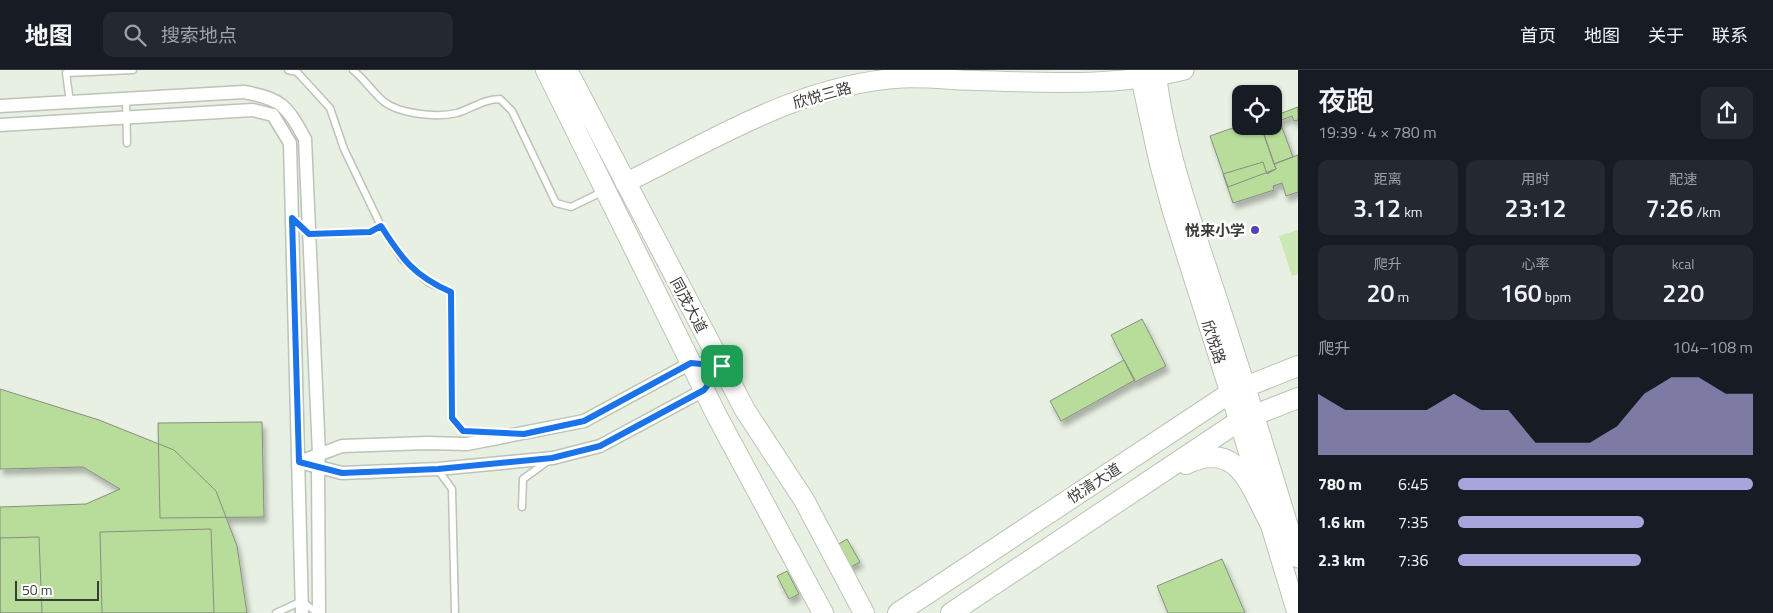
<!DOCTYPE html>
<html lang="zh">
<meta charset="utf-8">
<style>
body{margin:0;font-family:"Titillium Web","Noto Sans SC",sans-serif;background:#242831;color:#f1f3f6;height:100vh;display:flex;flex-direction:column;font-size:19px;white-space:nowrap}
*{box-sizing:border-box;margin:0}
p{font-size:16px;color:#9ea1a6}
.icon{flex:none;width:28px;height:28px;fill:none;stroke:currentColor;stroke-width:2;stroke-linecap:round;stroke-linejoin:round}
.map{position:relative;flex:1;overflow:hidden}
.side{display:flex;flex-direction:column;background:#171b24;width:475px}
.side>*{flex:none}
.controls{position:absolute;left:1232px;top:15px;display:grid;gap:10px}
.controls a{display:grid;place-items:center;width:50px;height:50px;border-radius:10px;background:#171b24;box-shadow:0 1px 4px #0004;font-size:25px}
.scale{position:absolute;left:15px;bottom:12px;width:84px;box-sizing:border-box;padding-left:5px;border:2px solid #3b3d39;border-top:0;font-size:14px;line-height:18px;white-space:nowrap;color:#3b3d39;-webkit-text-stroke:4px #fff;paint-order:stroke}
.pin{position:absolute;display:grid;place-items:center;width:42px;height:42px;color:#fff;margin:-21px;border-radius:10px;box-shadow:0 2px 8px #0006}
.round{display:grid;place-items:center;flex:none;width:52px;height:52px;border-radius:10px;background:#242831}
.overview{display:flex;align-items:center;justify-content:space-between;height:85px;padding:0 20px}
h1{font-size:28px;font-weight:600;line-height:38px}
.metrics{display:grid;grid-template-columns:repeat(3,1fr);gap:8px;height:85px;padding:5px 20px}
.metrics div{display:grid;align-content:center;border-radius:10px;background:#242831;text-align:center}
.metrics b{font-size:25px;font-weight:600}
.metrics small{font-size:14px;font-weight:400}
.metrics p{font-size:14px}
.chart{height:140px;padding:10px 20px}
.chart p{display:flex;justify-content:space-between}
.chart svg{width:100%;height:90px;margin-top:5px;fill:#a9a4db;opacity:.7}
ul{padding:0 20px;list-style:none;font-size:16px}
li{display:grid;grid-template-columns:80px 60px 1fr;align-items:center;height:38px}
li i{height:12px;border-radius:6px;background:#a9a4db}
header{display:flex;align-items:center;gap:30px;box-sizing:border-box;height:70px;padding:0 25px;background:#171b24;border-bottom:1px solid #363941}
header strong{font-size:24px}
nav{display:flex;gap:28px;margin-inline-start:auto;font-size:18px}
.search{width:350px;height:45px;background:#242831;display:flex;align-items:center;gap:12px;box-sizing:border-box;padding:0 18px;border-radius:10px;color:#9ea1a6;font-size:19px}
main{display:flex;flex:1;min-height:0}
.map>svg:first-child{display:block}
.green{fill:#cbe8b5}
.building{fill:#b8dd9a;stroke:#888e83;filter:url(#shadow)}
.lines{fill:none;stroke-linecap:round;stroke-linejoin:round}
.lane-casing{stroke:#bcc3b7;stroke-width:9}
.street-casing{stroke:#bcc3b7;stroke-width:15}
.secondary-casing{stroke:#bcc3b7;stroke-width:21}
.primary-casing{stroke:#bcc3b7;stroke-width:22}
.lane{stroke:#fff;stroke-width:6}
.street{stroke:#fff;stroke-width:12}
.secondary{stroke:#fff;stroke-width:19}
.primary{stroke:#fff;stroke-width:20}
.route-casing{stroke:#fff;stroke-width:10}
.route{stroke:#1a73e8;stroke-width:6}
.poi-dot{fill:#5144bb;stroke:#fff;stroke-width:2}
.labels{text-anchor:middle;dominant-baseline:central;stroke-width:5;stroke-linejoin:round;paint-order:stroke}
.street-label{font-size:15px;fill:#3b3d39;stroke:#fff}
.poi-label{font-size:15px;font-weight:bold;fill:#3b3d39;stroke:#fff;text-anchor:end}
</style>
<header>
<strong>地图</strong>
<div class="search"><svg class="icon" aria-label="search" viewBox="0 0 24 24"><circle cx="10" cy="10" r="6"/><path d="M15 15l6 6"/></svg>搜索地点</div>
<nav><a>首页</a><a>地图</a><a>关于</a><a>联系</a></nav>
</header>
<main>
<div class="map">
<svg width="1298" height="543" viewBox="0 0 1298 543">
<defs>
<filter id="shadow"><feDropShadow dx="3" dy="5.5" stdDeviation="2.5" flood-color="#0004"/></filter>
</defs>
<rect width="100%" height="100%" fill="#e8f0e3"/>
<path class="green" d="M 1298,160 L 1298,204 L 1292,206 L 1279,166 Z"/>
<path class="building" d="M 1274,36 L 1293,87 L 1274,94 L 1261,56 L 1274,56 Z
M 1298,37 L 1298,50 L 1294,51 L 1292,46 L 1279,51 L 1277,45 Z
M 1241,55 L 1261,56 L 1276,99 L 1228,117 L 1210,66 Z
M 1298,85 L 1298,122 L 1286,126 L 1282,113 L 1273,116 L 1274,120 L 1233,133 L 1223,104 L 1263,92 L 1267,104 L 1276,99 L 1274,94 Z
M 1142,249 L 1166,296 L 1135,312 L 1111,265 Z
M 1124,290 L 1135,310 L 1061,351 L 1050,331 Z
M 0,319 L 99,350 L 174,380 L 216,421 L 237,476 L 247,543 L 0,543 L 0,437 L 86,434 L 120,419 L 83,397 L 0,399 Z
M 262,352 L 264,447 L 160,448 L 158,353 Z
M 211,459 L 214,543 L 102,543 L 100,462 Z
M 39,467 L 42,543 L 0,543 L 0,468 Z
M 847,469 L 860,492 L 849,498 L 837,475 Z
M 1222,489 L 1245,543 L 1168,543 L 1157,516 Z
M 787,501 L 799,524 L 789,529 L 777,506 Z"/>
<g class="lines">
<g class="lane-casing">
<path id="lane" d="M 288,0 L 297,2 L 330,38 L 344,79 L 381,156 L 402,189 L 428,212 L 451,222 L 452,348 L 463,361 L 500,363
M 353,0 C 364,9 372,21 383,31 C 399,44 437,48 457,43 C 473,38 484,29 500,29 L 512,41 L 556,133 L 571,137 L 604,121
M 126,29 L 127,73
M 70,32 L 66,3 L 133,0
M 293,149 L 309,164 L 370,162 L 381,156
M 438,400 L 452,419 L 455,543
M 522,437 L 523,409 L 548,391
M 276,543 L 302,531 L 317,543"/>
</g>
<g class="street-casing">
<path id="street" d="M 0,36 L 244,22 C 282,29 287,36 305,69 L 319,384 L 318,397 L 319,543
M 0,55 L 253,40 L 273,45 L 290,73 L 302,543
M 691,293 L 722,296 L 704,320 L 600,376 L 553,388 L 438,399 L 342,403 L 299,392 L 342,376 L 427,373 L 467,374 L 584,351 Z"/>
</g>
<g class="secondary-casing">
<path id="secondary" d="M 1139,0 L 1159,92 L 1172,140 L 1239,351 L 1297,543
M 1156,0 C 1164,76 1194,158 1218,231 C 1246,316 1272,402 1298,488
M 625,113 C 714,70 800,14 902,8 C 922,7 943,9 963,10 C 1037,12 1112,18 1184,0"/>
</g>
<g class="primary-casing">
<path id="primary" d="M 546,0 L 718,348 L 823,543
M 567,0 L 745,340 L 804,430 L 864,543
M 1186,394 C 1238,369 1250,416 1270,453
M 898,543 L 1230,323 L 1298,296
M 951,543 L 1239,351 L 1298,328"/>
</g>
<use href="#lane" class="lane"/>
<use href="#street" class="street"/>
<use href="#secondary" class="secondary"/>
<use href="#primary" class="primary"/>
</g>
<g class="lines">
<g class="route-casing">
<path id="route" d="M 292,148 L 309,164 L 370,162 L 381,156 C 402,189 414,206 451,222 L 452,348 L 463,361 L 524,364 L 584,351 L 691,293 L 722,296 L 704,320 L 600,376 L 552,388 L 438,399 L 342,403 L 299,392 Z"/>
</g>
<use href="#route" class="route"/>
</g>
<circle class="poi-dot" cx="1255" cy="160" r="5"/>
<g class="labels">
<g class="street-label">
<text transform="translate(822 25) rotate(-16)">欣悦三路</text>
<text transform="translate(689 235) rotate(62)">同茂大道</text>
<text transform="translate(1214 272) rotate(72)">欣悦路</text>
<text transform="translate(1094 413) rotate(-33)">悦清大道</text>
</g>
<g class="poi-label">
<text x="1245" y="160">悦来小学</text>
</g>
</g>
</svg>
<div class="controls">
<a><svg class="icon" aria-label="locate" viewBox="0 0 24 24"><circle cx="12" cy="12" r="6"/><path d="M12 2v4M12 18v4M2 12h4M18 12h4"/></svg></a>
</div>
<div class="scale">50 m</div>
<div class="pin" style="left:722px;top:296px;background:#1e9e55"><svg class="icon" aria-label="arrive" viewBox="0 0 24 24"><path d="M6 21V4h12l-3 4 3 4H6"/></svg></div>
</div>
<section class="side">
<div class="overview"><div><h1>夜跑</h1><p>19:39 · 4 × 780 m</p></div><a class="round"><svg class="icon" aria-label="share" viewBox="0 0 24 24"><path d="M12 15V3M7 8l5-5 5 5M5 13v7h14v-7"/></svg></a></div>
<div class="metrics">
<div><p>距离</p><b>3.12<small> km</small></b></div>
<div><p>用时</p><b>23:12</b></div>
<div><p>配速</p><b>7:26<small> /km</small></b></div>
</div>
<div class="metrics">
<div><p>爬升</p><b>20<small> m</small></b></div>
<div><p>心率</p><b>160<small> bpm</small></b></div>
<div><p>kcal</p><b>220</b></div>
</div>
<div class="chart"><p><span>爬升</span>104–108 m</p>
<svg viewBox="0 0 160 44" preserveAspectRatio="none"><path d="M0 44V14L10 22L20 22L30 22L40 22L50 14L60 22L70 22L80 38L90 38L100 38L110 30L120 14L130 6L140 6L150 14L160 14V44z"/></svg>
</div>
<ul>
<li><b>780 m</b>6:45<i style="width:100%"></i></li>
<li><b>1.6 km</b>7:35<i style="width:63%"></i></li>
<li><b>2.3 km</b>7:36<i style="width:62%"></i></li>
</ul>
</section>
</main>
